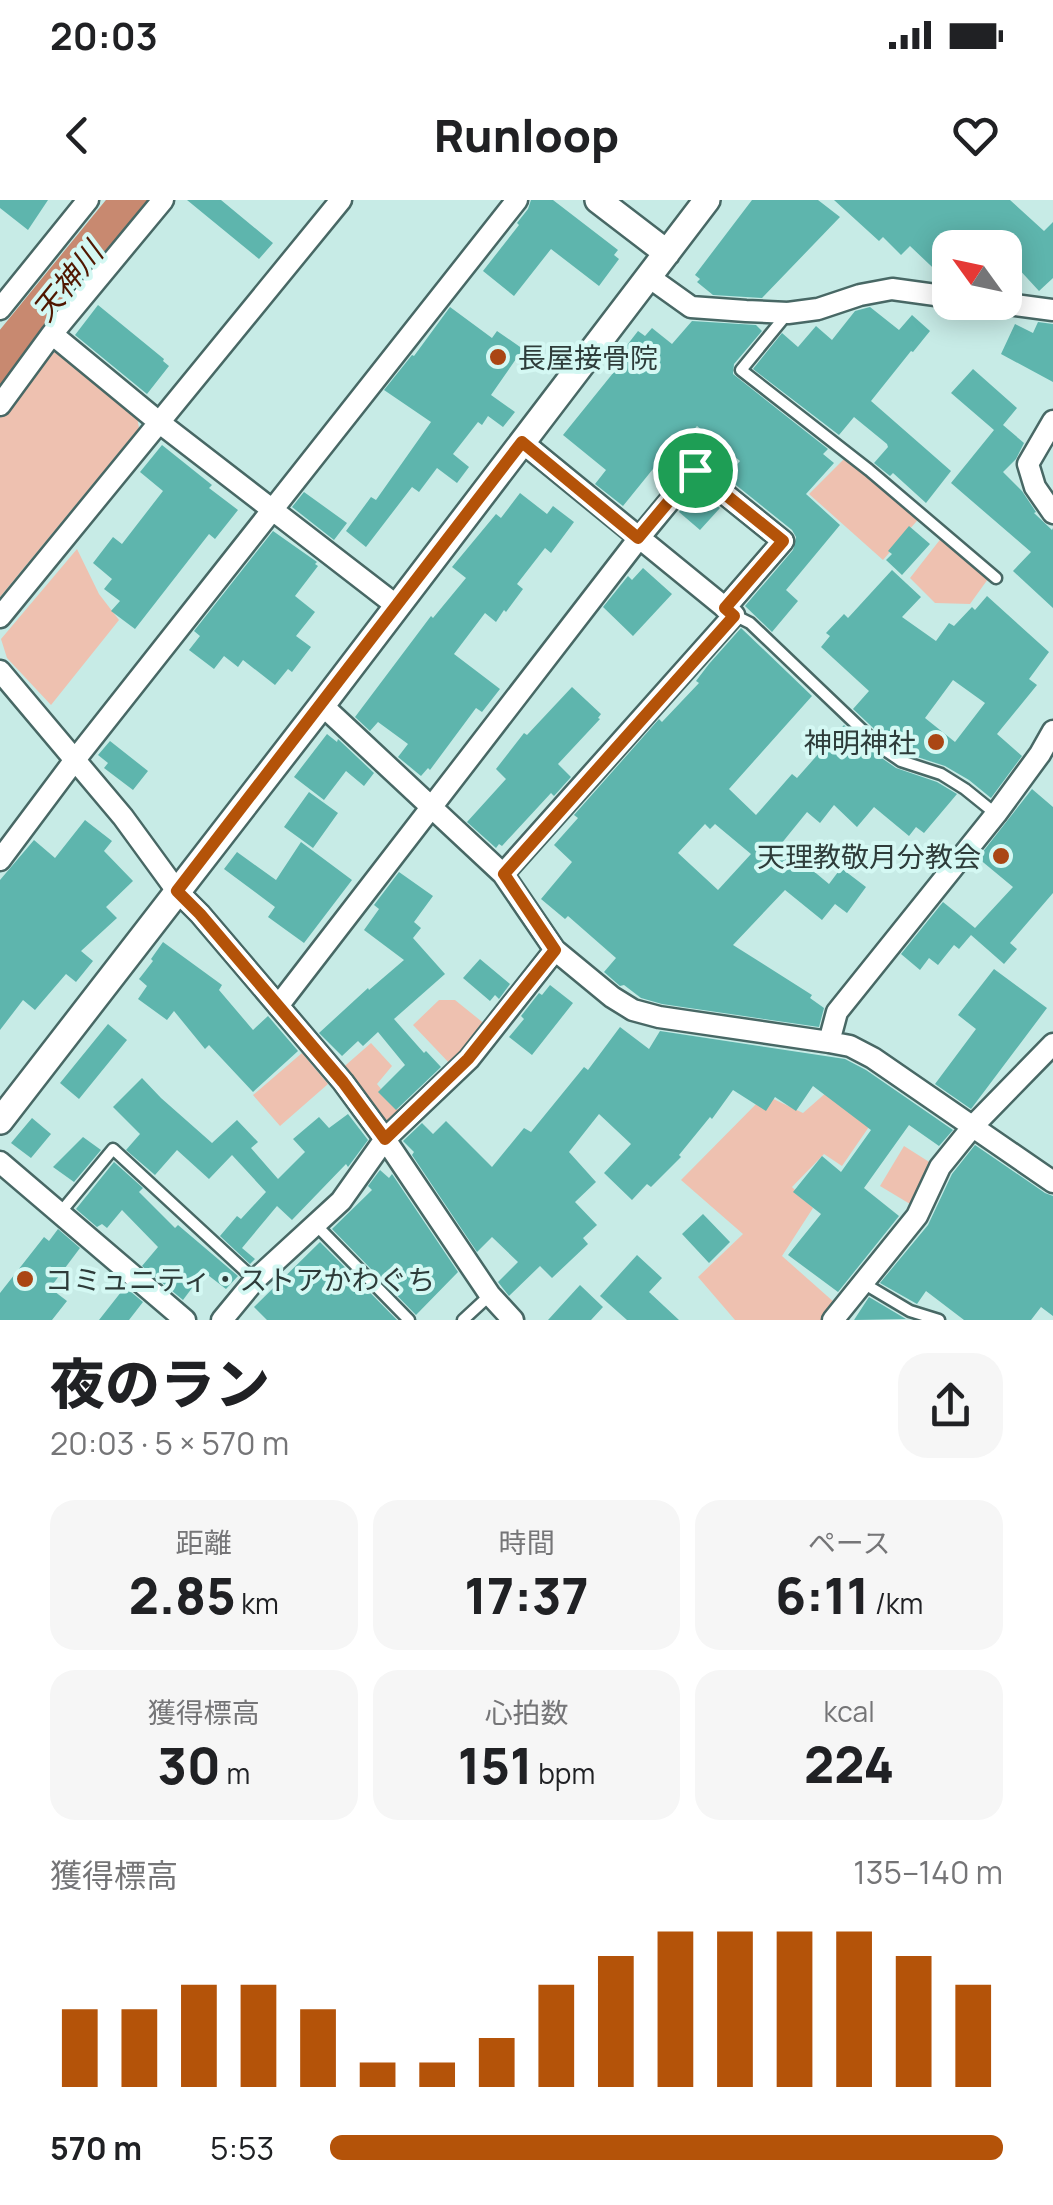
<!DOCTYPE html>
<html lang="ja">
<meta charset="utf-8">
<style>
body{margin:0;font-family:Manrope,"Noto Sans JP",sans-serif;background:#f6f6f6;color:#202124;height:100vh;display:flex;flex-direction:column;font-size:38px;white-space:nowrap}
*{box-sizing:border-box;margin:0}
p{font-size:32px;color:#757577}
.icon{flex:none;width:55px;height:55px;fill:none;stroke:currentColor;stroke-width:2;stroke-linecap:round;stroke-linejoin:round}
.map{position:relative;height:1120px;overflow:hidden}
.side{display:flex;flex-direction:column;background:#fff;flex:1}
.side>*{flex:none}
.needle{width:65px;rotate:303deg}
.controls{position:absolute;left:932px;top:30px;display:grid;gap:20px}
.controls a{display:grid;place-items:center;width:90px;height:90px;border-radius:20px;background:#fff;box-shadow:0 5px 25px #0003;font-size:50px}
.pin{position:absolute;display:grid;place-items:center;width:85px;height:85px;color:#fff;margin:-42px;border:5px solid #fff;border-radius:50%;box-shadow:0 2px 10px #0007}
.round{display:grid;place-items:center;flex:none;width:105px;height:105px;border-radius:30px;background:#f6f6f6}
.head{display:flex;align-items:center;justify-content:space-between;height:170px;padding:0 50px}
h1{font-size:55px;font-weight:800;line-height:75px}
.figures{display:grid;grid-template-columns:repeat(3,1fr);gap:15px;height:170px;padding:10px 50px}
.figures div{display:grid;align-content:center;border-radius:25px;background:#f6f6f6;text-align:center}
.figures b{font-size:50px;font-weight:800}
.figures small{font-size:28px;font-weight:400}
.figures p{font-size:28px}
.chart{height:280px;padding:20px 50px}
.chart p{display:flex;justify-content:space-between}
.chart svg{width:100%;height:180px;margin-top:10px;stroke:#b45309;stroke-width:6}
ul{padding:0 50px;list-style:none;font-size:32px}
li{display:grid;grid-template-columns:160px 120px 1fr;align-items:center;height:75px}
li i{height:25px;border-radius:12px;background:#b45309}
.status{display:flex;justify-content:space-between;align-items:center;height:70px;padding:0 50px;background:#fff;direction:ltr}
.status svg{height:28px;fill:currentColor}
header{display:flex;justify-content:space-between;align-items:center;height:130px;padding:0 50px;background:#fff;font-size:45px;font-weight:800}
.map>svg:first-child{display:block}
.green{fill:#eec1b0}
.lines{fill:none;stroke-linecap:round;stroke-linejoin:round}
.river{stroke:#c88970;stroke-width:42}
.building{fill:#5eb5ad;fill-rule:evenodd}
.service-casing{stroke:#486865;stroke-width:15}
.minor-casing{stroke:#486865;stroke-width:25}
.tertiary-casing{stroke:#486865;stroke-width:30}
.service{stroke:#fff;stroke-width:10}
.minor{stroke:#fff;stroke-width:20}
.tertiary{stroke:#fff;stroke-width:25}
.route-casing{stroke:#fff;stroke-width:20}
.route{stroke:#b45309;stroke-width:12}
.poi-dot{fill:#aa4614;stroke:#d4f8f3;stroke-width:4}
.labels{text-anchor:middle;dominant-baseline:central;stroke-width:8;stroke-linejoin:round;paint-order:stroke}
.poi-label{font-size:28px;fill:#2e3c3a;stroke:#d4f8f3;text-anchor:start}
.water-label{font-size:30px;font-style:italic;fill:#501700;stroke:#d4f8f3}
</style>
<div class="status"><b>20:03</b><svg viewBox="0 0 49 12"><path d="M0 12V9h3v3zM5 12V6h3v6zM10 12V3h3v9zM15 12V0h3v12zM26 1h20v11H26zM47 4h2v5h-2z"/></svg></div>
<header><svg class="icon" aria-label="back" viewBox="0 0 24 24"><path d="M15 5l-7 7 7 7"/></svg>Runloop<svg class="icon" aria-label="heart" viewBox="0 0 24 24"><path d="M12 20l-8-8c-3-5 5-10 8-4 3-6 11-1 8 4z"/></svg></header>
<div class="map">
<svg width="1053" height="1120" viewBox="0 0 1053 1120">
<rect width="100%" height="100%" fill="#c7ebe6"/>
<path class="green" d="M 57,149 L 136,211 L 139,228 L 0,397 L 0,218 Z
M 849,254 L 922,315 L 883,360 L 809,294 Z
M 946,332 L 993,372 L 970,404 L 935,403 L 910,378 Z
M 77,349 L 99,394 L 119,420 L 51,505 L 7,458 L 1,439 Z
M 439,800 L 455,800 L 486,825 L 452,866 L 413,825 Z
M 371,843 L 392,866 L 377,884 L 400,912 L 387,924 L 339,871 Z
M 302,853 L 328,884 L 280,926 L 253,895 Z
M 828,891 L 873,921 L 842,966 L 824,954 L 792,987 L 813,1008 L 782,1056 L 835,1103 L 822,1120 L 735,1120 L 698,1077 L 743,1034 L 681,980 L 765,895 L 803,913 Z
M 904,946 L 934,965 L 910,1004 L 880,986 Z"/>
<g class="lines">
<path class="river" d="M 0,163 L 133,0"/>
</g>
<path class="building" d="M 0,0 L 48,0 L 28,30 L 0,8 Z
M 187,0 L 221,0 L 273,43 L 259,59 Z
M 531,0 L 553,0 L 618,50 L 614,55 L 619,59 L 599,86 L 551,49 L 514,96 L 483,71 L 519,25 L 517,23 L 528,9 Z
M 752,0 L 818,0 L 840,17 L 762,98 L 713,95 L 697,82 L 700,79 L 695,75 Z
M 834,0 L 1010,0 L 1044,31 L 1053,22 L 1053,78 L 1039,91 L 1005,54 L 1005,48 L 950,48 L 949,83 L 910,46 L 901,55 L 883,37 L 879,41 Z
M 98,105 L 164,159 L 163,161 L 169,166 L 147,194 L 75,135 Z
M 450,107 L 492,138 L 497,131 L 523,149 L 491,195 L 515,212 L 503,227 L 488,216 L 482,225 L 478,222 L 453,254 L 469,267 L 457,283 L 437,268 L 419,292 L 412,287 L 366,347 L 346,331 L 371,297 L 376,300 L 431,222 L 384,190 L 412,155 L 414,156 Z
M 870,107 L 899,130 L 912,115 L 930,131 L 913,152 L 911,151 L 871,201 L 951,271 L 926,303 L 893,273 L 890,276 L 874,263 L 888,247 L 887,244 L 854,217 L 839,235 L 753,169 L 782,133 L 798,147 L 816,126 L 832,140 L 855,111 Z
M 692,121 L 756,125 L 762,131 L 734,164 L 733,174 L 828,249 L 823,254 L 834,263 L 806,294 L 840,325 L 786,390 L 798,401 L 772,432 L 745,406 L 793,350 L 796,337 L 792,330 L 726,277 L 740,261 L 697,226 L 660,267 L 657,264 L 623,306 L 595,284 L 606,270 L 563,235 L 622,162 L 617,158 L 638,131 L 645,136 L 652,128 L 672,144 Z
M 1038,122 L 1053,124 L 1053,182 L 1001,154 L 1015,124 L 1033,133 Z
M 973,169 L 1017,208 L 1003,225 L 1024,243 L 1016,259 L 1003,272 L 1022,291 L 1036,312 L 1034,313 L 1052,330 L 1053,328 L 1053,408 L 1013,371 L 1031,352 L 951,283 L 994,230 L 951,193 Z
M 162,245 L 212,285 L 209,288 L 238,310 L 215,339 L 209,334 L 135,429 L 111,411 L 120,401 L 104,389 L 112,379 L 93,363 L 113,337 L 122,344 L 163,291 L 140,272 Z
M 697,289 L 720,308 L 700,330 L 679,312 Z
M 304,292 L 347,323 L 334,340 L 292,307 Z
M 520,293 L 547,314 L 553,306 L 574,322 L 551,353 L 545,348 L 517,384 L 523,389 L 506,412 L 504,410 L 496,422 L 485,413 L 454,454 L 500,489 L 482,512 L 476,508 L 430,570 L 428,568 L 421,576 L 398,557 L 408,544 L 378,522 L 370,531 L 355,517 L 431,416 L 433,418 L 466,378 L 452,367 L 496,314 L 501,318 Z
M 909,326 L 930,344 L 902,375 L 886,360 L 892,354 L 888,351 Z
M 273,331 L 317,362 L 315,364 L 318,366 L 295,396 L 315,412 L 296,436 L 311,447 L 292,472 L 288,469 L 275,485 L 243,460 L 238,467 L 224,456 L 214,469 L 189,450 L 200,436 L 194,431 Z
M 643,368 L 672,394 L 633,436 L 603,407 L 628,376 L 632,380 Z
M 892,370 L 921,397 L 902,417 L 936,441 L 949,423 L 954,426 L 972,407 L 975,410 L 987,396 L 1049,452 L 1029,479 L 1037,485 L 997,534 L 1022,556 L 991,598 L 969,580 L 945,566 L 905,553 L 885,539 L 853,509 L 869,491 L 821,447 L 830,436 L 826,433 L 844,414 L 848,418 ZM 953,480 L 985,503 L 955,542 L 925,518 Z
M 741,428 L 812,496 L 729,589 L 756,615 L 792,574 L 797,578 L 844,525 L 873,552 L 896,568 L 937,582 L 957,594 L 924,633 L 916,627 L 909,636 L 874,607 L 857,627 L 834,605 L 820,623 L 807,612 L 781,644 L 829,684 L 841,668 L 866,687 L 847,713 L 835,704 L 822,720 L 785,690 L 733,745 L 812,795 L 810,798 L 824,808 L 819,827 L 662,804 L 641,798 L 624,785 L 620,786 L 604,772 L 616,758 L 568,716 L 565,719 L 541,699 L 572,662 L 554,645 L 578,618 L 574,615 L 659,519 L 662,522 L 699,483 L 696,481 L 709,464 ZM 705,624 L 710,629 L 715,624 L 751,654 L 718,690 L 678,653 Z
M 572,487 L 601,514 L 598,518 L 600,519 L 558,564 L 571,577 L 554,596 L 551,593 L 502,646 L 499,644 L 496,648 L 467,622 L 506,579 L 496,569 L 524,533 L 527,535 Z
M 327,534 L 337,542 L 338,539 L 374,573 L 364,586 L 346,571 L 324,600 L 294,577 Z
M 110,541 L 148,571 L 133,590 L 104,568 L 108,563 L 98,555 Z
M 1032,589 L 1053,607 L 1053,693 L 1010,743 L 1017,749 L 1004,764 L 971,735 L 959,749 L 954,745 L 938,765 L 929,758 L 920,770 L 901,754 L 943,702 L 975,728 L 1013,687 L 978,658 Z
M 309,592 L 338,613 L 313,648 L 284,627 Z
M 85,620 L 112,641 L 104,651 L 133,681 L 106,707 L 117,718 L 81,751 L 93,761 L 76,782 L 66,774 L 35,810 L 23,800 L 0,830 L 0,680 L 34,640 L 55,658 Z
M 301,642 L 352,680 L 304,743 L 268,717 L 275,707 L 224,669 L 237,652 L 276,680 Z
M 399,672 L 433,696 L 414,722 L 421,728 L 413,738 L 445,774 L 394,819 L 424,853 L 426,851 L 441,867 L 396,910 L 378,892 L 405,865 L 378,832 L 363,846 L 358,841 L 342,856 L 319,833 L 368,788 L 369,790 L 404,760 L 364,730 L 379,709 L 374,705 Z
M 163,742 L 222,785 L 219,790 L 253,830 L 268,816 L 298,851 L 253,892 L 209,845 L 205,849 L 174,811 L 167,820 L 138,799 L 147,786 L 139,779 L 153,761 L 151,759 Z
M 480,759 L 510,784 L 499,799 L 495,795 L 490,801 L 463,778 Z
M 994,769 L 1047,808 L 971,909 L 935,884 L 976,829 L 958,815 Z
M 550,785 L 573,803 L 532,855 L 509,837 L 524,819 L 521,816 L 539,793 L 542,795 Z
M 108,824 L 127,840 L 79,899 L 60,883 Z
M 620,827 L 649,849 L 660,831 L 845,859 L 866,870 L 953,930 L 939,946 L 909,925 L 864,988 L 899,1016 L 838,1092 L 788,1055 L 821,1014 L 793,992 L 822,956 L 841,972 L 871,930 L 813,886 L 796,911 L 775,897 L 766,911 L 733,890 L 712,919 L 710,917 L 679,955 L 681,957 L 651,987 L 647,984 L 632,1000 L 604,973 L 631,944 L 599,914 L 569,952 L 596,982 L 575,1002 L 597,1025 L 583,1038 L 588,1044 L 552,1078 L 540,1066 L 509,1096 L 498,1082 L 518,1062 L 492,1037 L 477,1052 L 412,955 L 414,952 L 403,941 L 422,923 L 433,934 L 446,921 L 492,967 L 524,928 L 531,932 L 584,867 L 588,870 Z
M 142,878 L 161,898 L 212,943 L 237,920 L 258,942 L 251,948 L 278,979 L 305,952 L 293,939 L 319,917 L 329,928 L 348,914 L 368,940 L 348,967 L 346,964 L 292,1020 L 277,1006 L 242,1048 L 255,1059 L 250,1064 L 220,1036 L 237,1016 L 241,1019 L 266,992 L 232,955 L 209,979 L 177,950 L 155,975 L 126,950 L 140,934 L 113,907 Z
M 32,918 L 51,934 L 31,958 L 11,943 Z
M 83,937 L 101,950 L 74,982 L 53,967 Z
M 975,945 L 1045,993 L 1053,996 L 1053,1116 L 1041,1107 L 1031,1120 L 964,1120 L 926,1091 L 917,1104 L 880,1083 L 928,1025 L 952,974 Z
M 114,962 L 143,988 L 139,992 L 175,1028 L 178,1025 L 238,1076 L 226,1089 L 204,1072 L 183,1100 L 142,1066 L 158,1047 L 122,1010 L 107,1028 L 102,1024 L 97,1027 L 76,1009 Z
M 380,970 L 389,978 L 392,974 L 458,1072 L 416,1115 L 332,1029 L 372,990 L 368,986 Z
M 703,1014 L 730,1042 L 709,1063 L 682,1034 Z
M 58,1029 L 80,1048 L 50,1088 L 67,1101 L 52,1120 L 0,1120 L 0,1093 L 44,1037 L 49,1041 Z
M 320,1042 L 397,1120 L 267,1120 L 254,1107 Z
M 637,1055 L 662,1078 L 649,1092 L 679,1120 L 627,1120 L 600,1096 Z
M 580,1085 L 603,1107 L 591,1120 L 548,1120 Z
M 125,1087 L 143,1102 L 129,1120 L 99,1120 Z
M 869,1097 L 906,1119 L 907,1119 L 854,1120 Z"/>
<g class="lines">
<g class="service-casing">
<path id="service" d="M 787,114 L 741,170 L 869,270 L 996,378
M 734,415 L 750,423 L 879,546 L 901,561 L 941,574 L 965,589 L 996,614
M 60,1013 L 113,949 L 255,1080
M 316,1025 L 409,1120
M 863,1083 L 910,1111 L 939,1120
M 463,1120 L 490,1095"/>
</g>
<g class="minor-casing">
<path id="minor" d="M 649,77 L 691,107 L 746,111 L 788,113 L 818,109 L 860,95 L 892,89 L 950,97
M 992,102 L 1053,110
M 0,109 L 88,0
M 52,134 L 160,223 L 397,406
M 0,205 L 52,134 L 163,0
M 1053,221 L 1028,264 L 1035,287 L 1053,313
M 0,417 L 341,0
M 0,471 L 123,617 L 177,691 L 200,714 L 343,882 L 385,939 L 490,1095 L 513,1120
M 322,505 L 503,674 L 555,750 L 612,797 L 633,810 L 659,817 L 829,842 L 850,846 L 873,858 L 1053,982
M 0,660 L 74,561 L 517,0
M 503,674 L 734,415 L 522,242
M 278,806 L 639,338 L 695,270 L 783,341 L 725,408
M 829,842 L 837,812 L 996,614 L 1040,554 L 1053,531
M 0,962 L 185,1120
M 222,1120 L 255,1080 L 341,1001 L 385,939 L 469,859 L 555,750
M 833,1120 L 917,1016 L 940,967 L 974,925 L 1053,844"/>
</g>
<g class="tertiary-casing">
<path id="tertiary" d="M 598,0 L 667,53
M 0,921 L 322,505 L 707,0"/>
</g>
<use href="#service" class="service"/>
<use href="#minor" class="minor"/>
<use href="#tertiary" class="tertiary"/>
</g>
<g class="lines">
<g class="route-casing">
<path id="route" d="M 522,242 L 638,338 L 695,270 L 783,341 L 725,408 L 734,416 L 504,674 L 555,750 L 468,859 L 385,939 L 343,882 L 200,714 L 177,691 Z"/>
</g>
<use href="#route" class="route"/>
</g>
<g class="poi-dot">
<circle cx="498" cy="157" r="10"/>
<circle cx="936" cy="542" r="10"/>
<circle cx="1001" cy="656" r="10"/>
<circle cx="25" cy="1079" r="10"/>
</g>
<g class="labels">
<g class="poi-label">
<text x="518" y="157">長屋接骨院</text>
<text x="916" y="542" text-anchor="end">神明神社</text>
<text x="981" y="656" text-anchor="end">天理教敬月分教会</text>
<text x="45" y="1079">コミュニティ・ストアかわぐち</text>
</g>
<g class="water-label">
<text transform="translate(67 81) rotate(-51)">天神川</text>
</g>
</g>
</svg>
<div class="controls">
<a><svg class="needle" viewBox="-14 -14 28 28"><path d="M0-13l5 13h-10z" fill="#e53935"/><path d="M0 13l5-13h-10z" fill="#757577"/></svg></a>
</div>
<div class="pin" style="left:695px;top:270px;background:#1e9e55"><svg class="icon" aria-label="arrive" viewBox="0 0 24 24"><path d="M6 21V4h12l-3 4 3 4H6"/></svg></div>
</div>
<section class="side">
<div class="head"><div><h1>夜のラン</h1><p>20:03 · 5 × 570 m</p></div><a class="round"><svg class="icon" aria-label="share" viewBox="0 0 24 24"><path d="M12 15V3M7 8l5-5 5 5M5 13v7h14v-7"/></svg></a></div>
<div class="figures">
<div><p>距離</p><b>2.85<small> km</small></b></div>
<div><p>時間</p><b>17:37</b></div>
<div><p>ペース</p><b>6:11<small> /km</small></b></div>
</div>
<div class="figures">
<div><p>獲得標高</p><b>30<small> m</small></b></div>
<div><p>心拍数</p><b>151<small> bpm</small></b></div>
<div><p>kcal</p><b>224</b></div>
</div>
<div class="chart"><p><span>獲得標高</span>135–140 m</p>
<svg viewBox="0 0 160 44" preserveAspectRatio="none"><path d="M5 44V25M15 44V25M25 44V19M35 44V19M45 44V25M55 44V38M65 44V38M75 44V32M85 44V19M95 44V12M105 44V6M115 44V6M125 44V6M135 44V6M145 44V12M155 44V19"/></svg>
</div>
<ul>
<li><b>570 m</b>5:53<i style="width:100%"></i></li>
</ul>
</section>
